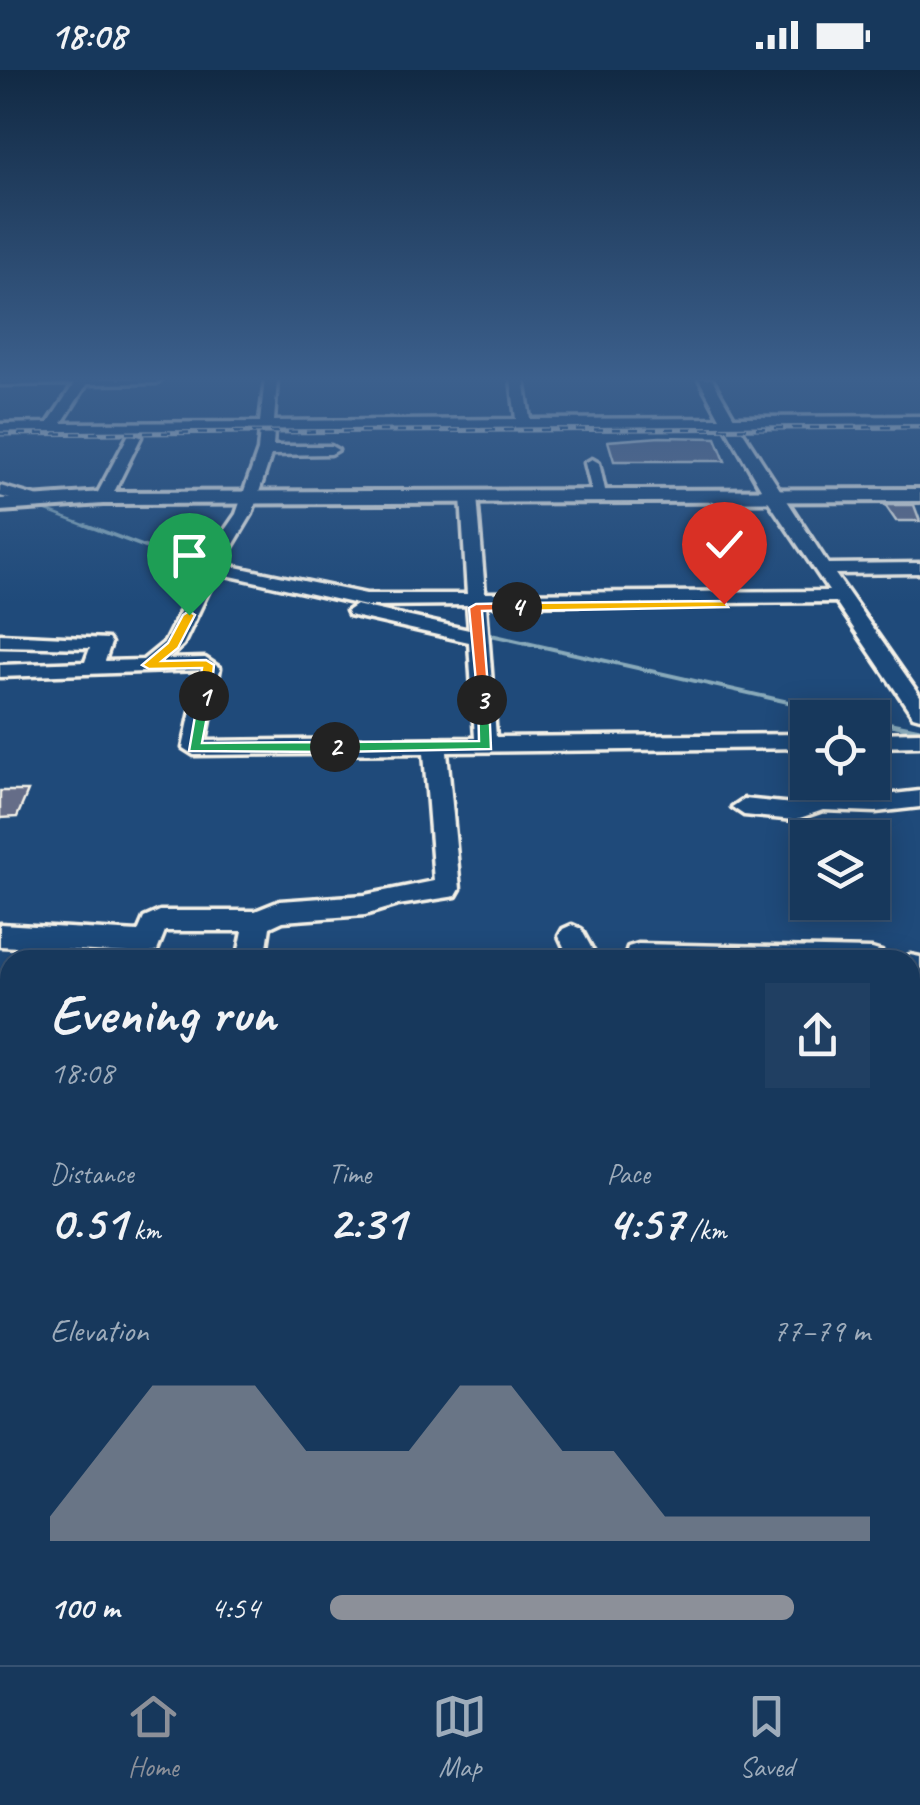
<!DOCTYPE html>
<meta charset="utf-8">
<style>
body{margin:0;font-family:Caveat,sans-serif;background:#203f62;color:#f1f3f6;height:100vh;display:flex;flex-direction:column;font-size:38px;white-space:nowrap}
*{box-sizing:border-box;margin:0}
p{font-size:32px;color:#9eacbb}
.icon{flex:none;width:55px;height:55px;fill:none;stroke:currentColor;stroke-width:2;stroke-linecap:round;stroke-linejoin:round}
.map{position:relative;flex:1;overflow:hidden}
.panel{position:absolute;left:0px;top:880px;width:920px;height:715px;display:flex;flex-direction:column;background:#17385c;border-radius:30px 30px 0 0;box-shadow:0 5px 25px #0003,0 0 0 2px #365272}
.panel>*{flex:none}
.buttons{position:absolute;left:790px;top:630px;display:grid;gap:20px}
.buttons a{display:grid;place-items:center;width:100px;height:100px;border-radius:0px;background:#17385c;box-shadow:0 5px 25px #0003,0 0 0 2px #365272;font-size:50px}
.pin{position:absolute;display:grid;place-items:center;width:85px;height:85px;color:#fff;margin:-102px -42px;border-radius:50% 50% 50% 0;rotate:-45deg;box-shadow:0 0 10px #0007}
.pin .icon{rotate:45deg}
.km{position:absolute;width:50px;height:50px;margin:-25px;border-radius:50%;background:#222;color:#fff;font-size:28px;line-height:50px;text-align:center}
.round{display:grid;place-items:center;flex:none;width:105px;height:105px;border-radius:0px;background:#203f62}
.headline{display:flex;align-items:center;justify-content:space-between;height:170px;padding:0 50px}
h1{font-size:55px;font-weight:700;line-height:75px}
.figures{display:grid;grid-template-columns:repeat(3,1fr);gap:15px;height:170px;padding:10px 50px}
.figures div{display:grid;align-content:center}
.figures b{font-size:50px;font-weight:700}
.figures small{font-size:28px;font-weight:400}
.figures p{font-size:28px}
.chart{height:280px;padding:20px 50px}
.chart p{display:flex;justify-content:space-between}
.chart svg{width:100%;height:180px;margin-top:10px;fill:#8c9099;opacity:.7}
ul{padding:0 50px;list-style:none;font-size:32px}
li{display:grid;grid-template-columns:160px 120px 1fr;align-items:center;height:75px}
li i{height:25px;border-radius:12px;background:#8c9099}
.status{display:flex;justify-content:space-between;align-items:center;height:70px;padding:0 50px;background:#17385c;direction:ltr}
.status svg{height:28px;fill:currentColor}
.dock{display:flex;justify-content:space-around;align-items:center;height:140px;border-top:2px solid #365272;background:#17385c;font-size:28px;color:#9eacbb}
.dock a{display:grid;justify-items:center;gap:5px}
.dock .active{color:#8c9099}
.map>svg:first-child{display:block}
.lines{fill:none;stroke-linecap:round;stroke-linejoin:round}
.stream-far4{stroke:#89aaba;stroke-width:2.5}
.stream-far3{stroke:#89aaba;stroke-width:4}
.stream-far2{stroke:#89aaba;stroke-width:5}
.stream-far1{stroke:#89aaba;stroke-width:6}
.stream{stroke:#89aaba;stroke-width:8}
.building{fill:#656d88;stroke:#f4f1e8;stroke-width:2.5}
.minor-casing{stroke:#f4f1e8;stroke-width:7}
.major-casing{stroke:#f4f1e8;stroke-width:8}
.highway-casing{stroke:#f4f1e8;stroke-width:7}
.minor{fill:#1f4a7a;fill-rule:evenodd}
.major{fill:#1f4a7a;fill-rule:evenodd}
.highway{fill:#1f4a7a;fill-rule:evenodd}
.rail-far2-casing{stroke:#f4f1e8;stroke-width:5}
.rail-far1-casing{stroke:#f4f1e8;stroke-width:10}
.rail-casing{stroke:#f4f1e8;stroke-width:11}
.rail-far2{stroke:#1f4a7a;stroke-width:2.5;stroke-dasharray:9;stroke-linecap:butt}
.rail-far1{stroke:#1f4a7a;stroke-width:6;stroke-dasharray:19;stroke-linecap:butt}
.rail{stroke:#1f4a7a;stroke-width:8;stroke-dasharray:24;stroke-linecap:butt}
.split-1{fill:#f5b400;stroke:#fff;stroke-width:2.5}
.split-2{fill:#22a559;stroke:#fff;stroke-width:2.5}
.split-3{fill:#22a559;stroke:#fff;stroke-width:2.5}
.split-4{fill:#f0652b;stroke:#fff;stroke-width:2.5}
.split-5{fill:#f5b400;stroke:#fff;stroke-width:2.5}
</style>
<div class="status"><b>18:08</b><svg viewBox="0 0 49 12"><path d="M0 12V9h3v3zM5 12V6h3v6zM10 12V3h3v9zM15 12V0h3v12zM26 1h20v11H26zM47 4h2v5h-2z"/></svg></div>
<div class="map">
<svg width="920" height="1595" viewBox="0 0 920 1595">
<rect width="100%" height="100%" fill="#1f4a7a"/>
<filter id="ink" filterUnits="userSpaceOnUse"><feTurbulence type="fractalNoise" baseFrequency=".01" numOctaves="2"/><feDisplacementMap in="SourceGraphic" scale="20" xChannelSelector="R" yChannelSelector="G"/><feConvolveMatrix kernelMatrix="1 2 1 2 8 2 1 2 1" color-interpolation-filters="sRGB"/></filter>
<g filter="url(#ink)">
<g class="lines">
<path class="stream-far4" d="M 36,437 L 92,458"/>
<path class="stream-far3" d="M 86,455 L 204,499
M 214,502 L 472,560
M 482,563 L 855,647"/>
<path class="stream-far2" d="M 844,644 L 862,648
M 872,650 L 920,660"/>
<path class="stream-far1" d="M 910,981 L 920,984"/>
<path class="stream" d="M 910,1423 L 920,1429"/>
</g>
<path class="building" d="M 660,367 L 716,368 L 725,391 L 614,391 L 608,371 Z
M 885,435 L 914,435 L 920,451 L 896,451 Z
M 0,721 L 28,721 L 17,747 L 0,748 Z"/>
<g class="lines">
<g class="minor-casing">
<path id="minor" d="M 0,309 L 162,309 L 156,313 L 87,314 L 62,353 L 260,352 L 265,309 L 277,309 L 274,351 L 516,349 L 511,309 L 524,309 L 530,349 L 720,348 L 699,309 L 712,309 L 734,347 L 920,346 L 920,354 L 739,356 L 828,494 L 920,493 L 920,503 L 835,504 L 920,626 L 920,648 L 913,646 L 836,532 L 486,535 L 496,667 L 808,664 L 808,678 L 447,682 L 460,819 L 456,826 L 398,835 L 365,845 L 283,851 L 270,857 L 265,890 L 237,890 L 243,861 L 165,861 L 157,881 L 148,884 L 0,876 L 0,854 L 138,862 L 144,848 L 160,841 L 255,841 L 280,831 L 365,825 L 434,811 L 424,683 L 194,685 L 183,678 L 200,600 L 0,607 L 0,595 L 85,592 L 90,578 L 0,576 L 0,564 L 108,569 L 111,573 L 105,591 L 143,590 L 165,572 L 211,480 L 236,444 L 258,381 L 260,360 L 0,362 L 0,354 L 48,353 L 74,314 L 0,315 ZM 725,356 L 765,426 L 829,521 L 485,523 L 477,426 L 469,421 L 461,426 L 467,524 L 366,524 L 222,494 L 252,444 L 271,385 L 331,384 L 338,380 L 331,376 L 273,376 L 274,360 ZM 217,503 L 366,536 L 467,535 L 469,560 L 356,535 L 347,541 L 349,545 L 469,572 L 475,668 L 206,671 L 220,598 L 205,588 L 168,589 L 183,575 Z
M 129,364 L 141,367 L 111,428 L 97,431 L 95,428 Z
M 592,389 L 599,393 L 607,429 L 593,426 L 585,393 Z
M 0,416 L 42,428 L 44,431 L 36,436 L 0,426 Z
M 920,662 L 920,676 L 872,677 L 872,663 Z
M 920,721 L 920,737 L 876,742 L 823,740 L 794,750 L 744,745 L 732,737 L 744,729 L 793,734 L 821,724 L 876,726 Z
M 572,855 L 581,859 L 598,890 L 570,890 L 559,866 L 563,859 Z
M 638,874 L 872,879 L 882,882 L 886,890 L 624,890 L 628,877 Z
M 910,885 L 920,887 L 920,909 L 910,907 L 910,890 L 899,890 Z
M 920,1121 L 920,1155 L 910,1156 L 910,1122 Z
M 910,1256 L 920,1260 L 920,1296 L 910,1292 Z
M 910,1324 L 920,1328 L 920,1367 L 910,1363 Z
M 162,1585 L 292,1585 L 288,1595 L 158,1595 Z"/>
</g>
<g class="major-casing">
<path id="major" d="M 920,419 L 920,431 L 103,434 L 0,441 L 0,429 L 103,422 Z"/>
</g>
<g class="highway-casing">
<path id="highway" d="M 0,946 L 10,950 L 10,994 L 0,991 Z
M 638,1585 L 711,1585 L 716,1595 L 642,1595 Z"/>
</g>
<use href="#minor" class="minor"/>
<use href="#major" class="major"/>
<use href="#highway" class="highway"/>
<g class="rail-far2-casing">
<path id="rail-far2" d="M 0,364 L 920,357"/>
</g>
<g class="rail-far1-casing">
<path id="rail-far1" d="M 0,923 L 10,927"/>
</g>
<g class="rail-casing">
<path id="rail" d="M 910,1306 L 920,1310
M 910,1324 L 920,1328"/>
</g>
<use href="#rail-far2" class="rail-far2"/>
<use href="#rail-far1" class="rail-far1"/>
<use href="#rail" class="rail"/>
</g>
</g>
<linearGradient id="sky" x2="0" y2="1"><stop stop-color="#112943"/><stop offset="0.58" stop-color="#3c608d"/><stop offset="1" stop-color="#3c608d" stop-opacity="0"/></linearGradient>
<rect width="920" height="533" fill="url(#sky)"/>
<path class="split-1" d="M 189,541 L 195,545 L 178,578 L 162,591 L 206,590 L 214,595 L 211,626 L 204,630 L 197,626 L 202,598 L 149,599 L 142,595 L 168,573 L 183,545 Z"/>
<path class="split-2" d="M 199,623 L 211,626 L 202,673 L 335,672 L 342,677 L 335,682 L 189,681 Z"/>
<path class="split-3" d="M 478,627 L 489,630 L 491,679 L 335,682 L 328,677 L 335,672 L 479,671 Z"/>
<path class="split-4" d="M 517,533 L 521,540 L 482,541 L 489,630 L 478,633 L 469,538 L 476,534 Z"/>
<path class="split-5" d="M 724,531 L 728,537 L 517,541 L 511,537 L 517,533 Z"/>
</svg>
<div class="buttons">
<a><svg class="icon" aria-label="locate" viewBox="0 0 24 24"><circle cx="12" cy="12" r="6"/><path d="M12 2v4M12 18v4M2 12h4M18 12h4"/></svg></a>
<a><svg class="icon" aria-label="layers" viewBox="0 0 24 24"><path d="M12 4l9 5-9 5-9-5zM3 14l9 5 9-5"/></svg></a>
</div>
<div class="pin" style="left:189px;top:545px;background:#1e9e55"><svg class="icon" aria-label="arrive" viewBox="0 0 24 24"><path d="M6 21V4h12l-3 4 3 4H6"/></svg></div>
<div class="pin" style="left:724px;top:534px;background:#d93025"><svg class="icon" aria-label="check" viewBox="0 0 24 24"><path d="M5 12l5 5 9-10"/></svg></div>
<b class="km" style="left:204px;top:626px">1</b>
<b class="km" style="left:335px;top:677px">2</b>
<b class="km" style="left:482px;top:630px">3</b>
<b class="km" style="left:517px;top:537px">4</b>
<section class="panel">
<div class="headline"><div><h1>Evening run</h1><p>18:08</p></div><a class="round"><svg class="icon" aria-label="share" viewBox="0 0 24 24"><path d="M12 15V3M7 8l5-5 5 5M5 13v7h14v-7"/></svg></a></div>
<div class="figures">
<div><p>Distance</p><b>0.51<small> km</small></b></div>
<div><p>Time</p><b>2:31</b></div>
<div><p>Pace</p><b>4:57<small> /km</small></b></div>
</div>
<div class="chart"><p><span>Elevation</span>77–79 m</p>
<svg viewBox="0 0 160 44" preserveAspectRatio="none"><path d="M0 44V38L10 22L20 6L30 6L40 6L50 22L60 22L70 22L80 6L90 6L100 22L110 22L120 38L130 38L140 38L150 38L160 38V44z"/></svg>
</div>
<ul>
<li><b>100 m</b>4:54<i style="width:86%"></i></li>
</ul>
</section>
</div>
<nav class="dock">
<a class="active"><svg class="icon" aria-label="home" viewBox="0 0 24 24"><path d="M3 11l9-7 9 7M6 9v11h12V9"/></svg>Home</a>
<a><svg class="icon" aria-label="map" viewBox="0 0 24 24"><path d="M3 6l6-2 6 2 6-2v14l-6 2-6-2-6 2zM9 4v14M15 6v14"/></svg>Map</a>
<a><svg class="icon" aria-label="saved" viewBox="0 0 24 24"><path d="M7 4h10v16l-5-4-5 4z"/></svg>Saved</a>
</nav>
